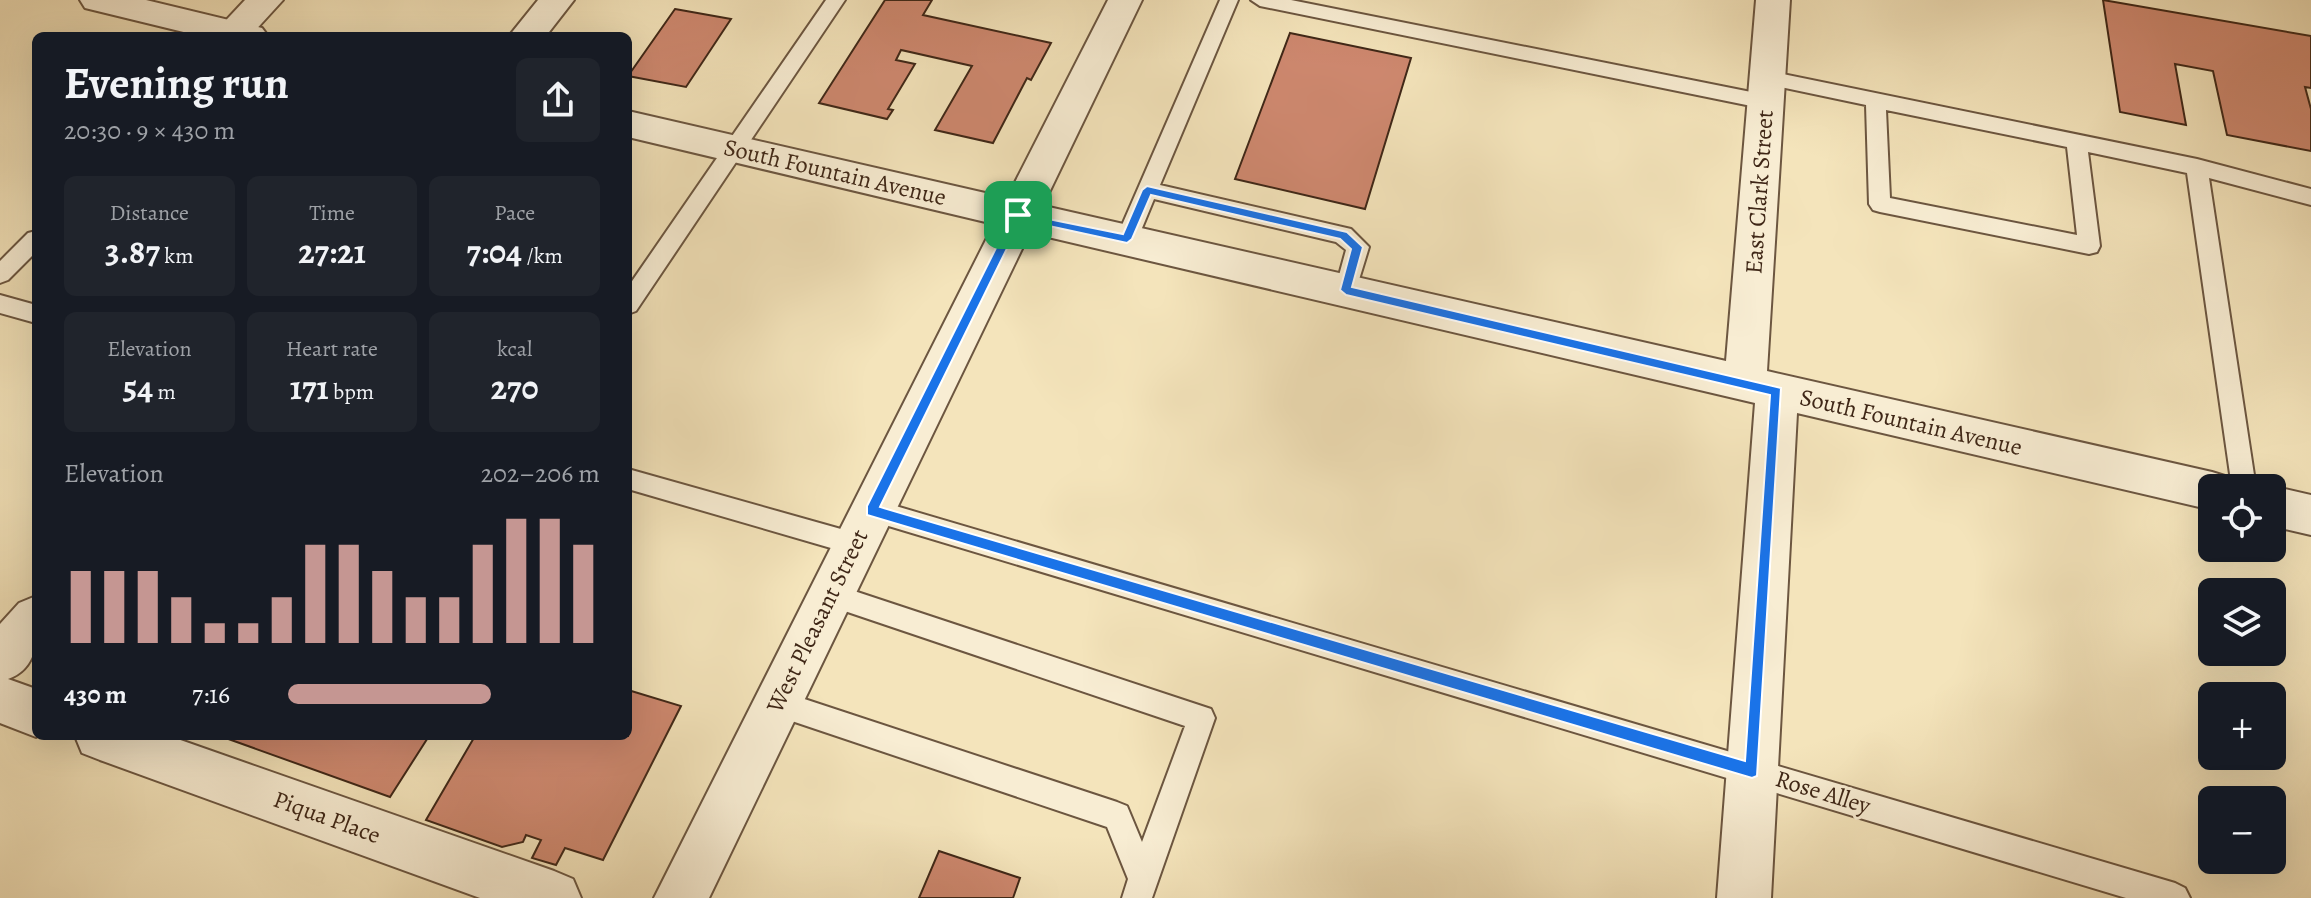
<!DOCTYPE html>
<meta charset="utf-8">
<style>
body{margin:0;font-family:Alegreya,serif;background:#20242c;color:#f1f3f6;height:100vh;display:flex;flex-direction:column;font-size:30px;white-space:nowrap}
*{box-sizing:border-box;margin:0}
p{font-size:26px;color:#9ea1a6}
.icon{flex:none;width:44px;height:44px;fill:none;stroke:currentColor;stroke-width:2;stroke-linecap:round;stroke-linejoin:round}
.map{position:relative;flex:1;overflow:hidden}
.drawer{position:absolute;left:32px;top:32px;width:600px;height:708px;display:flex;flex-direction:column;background:#171b24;border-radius:12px;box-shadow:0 8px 32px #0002}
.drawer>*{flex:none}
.buttons{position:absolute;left:2198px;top:474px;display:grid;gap:16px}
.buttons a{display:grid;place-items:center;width:88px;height:88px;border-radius:12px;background:#171b24;box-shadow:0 8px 32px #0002;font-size:40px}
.pin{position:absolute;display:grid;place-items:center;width:68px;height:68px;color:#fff;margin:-34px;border-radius:16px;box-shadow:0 4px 12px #0006}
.round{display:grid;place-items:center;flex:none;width:84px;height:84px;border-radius:12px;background:#20242c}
.head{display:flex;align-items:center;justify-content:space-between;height:136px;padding:0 32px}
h1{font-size:44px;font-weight:600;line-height:60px}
.stats{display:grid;grid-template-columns:repeat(3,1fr);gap:12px;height:136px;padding:8px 32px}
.stats div{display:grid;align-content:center;border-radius:12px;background:#20242c;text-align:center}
.stats b{font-size:34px;font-weight:600}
.stats small{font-size:22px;font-weight:400}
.stats p{font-size:22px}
.chart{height:224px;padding:16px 32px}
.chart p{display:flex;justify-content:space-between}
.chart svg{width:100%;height:144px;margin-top:8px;stroke:#c59692;stroke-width:6}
ul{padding:0 32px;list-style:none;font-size:26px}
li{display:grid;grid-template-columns:128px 96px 1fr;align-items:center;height:60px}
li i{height:20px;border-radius:10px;background:#c59692}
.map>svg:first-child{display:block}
.building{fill:#ce886f;stroke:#3f2717;stroke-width:2}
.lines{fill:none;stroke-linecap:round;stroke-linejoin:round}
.service-casing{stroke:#6c5640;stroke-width:4}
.minor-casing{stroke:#6c5640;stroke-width:4}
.tertiary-casing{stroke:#6c5640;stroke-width:4}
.service{fill:#f8edd3;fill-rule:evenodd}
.minor{fill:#f8edd3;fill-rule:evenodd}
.tertiary{fill:#f8edd3;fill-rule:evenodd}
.route{fill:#1a73e8;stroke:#fff;stroke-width:2;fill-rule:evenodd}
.labels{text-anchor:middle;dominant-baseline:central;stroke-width:6;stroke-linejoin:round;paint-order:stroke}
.street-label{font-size:24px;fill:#3f2717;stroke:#f8edd3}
</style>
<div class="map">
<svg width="2311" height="898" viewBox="0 0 2311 898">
<rect width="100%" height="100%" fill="#f4e4bb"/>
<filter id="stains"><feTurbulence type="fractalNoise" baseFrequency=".0025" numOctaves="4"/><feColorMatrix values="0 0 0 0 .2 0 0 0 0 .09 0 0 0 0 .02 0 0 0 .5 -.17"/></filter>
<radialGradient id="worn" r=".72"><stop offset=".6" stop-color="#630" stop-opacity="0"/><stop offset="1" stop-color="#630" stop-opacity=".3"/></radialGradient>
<path class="building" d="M 885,0 L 932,0 L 923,15 L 1051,43 L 1031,80 L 1027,78 L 993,143 L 935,130 L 972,66 L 901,50 L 896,60 L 915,64 L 888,109 L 893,110 L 887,119 L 819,103 Z
M 2103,0 L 2311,36 L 2311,88 L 2305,87 L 2311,109 L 2311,151 L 2227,135 L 2213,71 L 2175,64 L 2186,125 L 2120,112 Z
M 675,9 L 731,19 L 686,87 L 628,76 Z
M 1290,33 L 1411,58 L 1365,209 L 1235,179 Z
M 628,690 L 681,706 L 603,860 L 565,848 L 556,865 L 532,858 L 541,840 L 526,835 L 523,842 L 502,847 L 426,820 L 475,736 L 628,736 Z
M 220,736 L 429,736 L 390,797 Z
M 939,851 L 1020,878 L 1013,898 L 919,898 Z"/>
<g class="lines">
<g class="service-casing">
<path id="service" d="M 826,0 L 845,0 L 636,311 L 628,314 L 628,287 Z
M 1220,0 L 1238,0 L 1160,185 L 1351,229 L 1369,247 L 1354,296 L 1346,299 L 1338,296 L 1335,290 L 1346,250 L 1336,242 L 1154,199 L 1135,245 L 1127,247 L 1119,245 L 1116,239 Z
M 1251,0 L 1291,0 L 1766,95 L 1776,102 L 1766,109 L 1260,6 Z
M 1768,71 L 2197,159 L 2311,189 L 2311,205 L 2209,178 L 2256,488 L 2232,488 L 2187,173 L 2088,152 L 2100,246 L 2097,252 L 2089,254 L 1880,212 L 1873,210 L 1869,204 L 1866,105 L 1761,83 L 1758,78 ZM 1886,110 L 2067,147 L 2077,235 L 1890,198 Z
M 36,231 L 36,252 L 8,280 L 0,283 L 0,261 L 28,233 Z
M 0,295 L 36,305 L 36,323 L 0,313 Z
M 628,469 L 855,533 L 864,536 L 868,544 L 864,552 L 855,555 L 628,489 Z
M 872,499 L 2175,883 L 2185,888 L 2190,898 L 2126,898 L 872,521 L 863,518 L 860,510 L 863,502 Z
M 830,583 L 1211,709 L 1215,718 L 1152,898 L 1122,898 L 1128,879 L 1107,827 L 777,716 L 767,712 L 764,703 L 767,694 L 777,690 L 1117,802 L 1127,806 L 1142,842 L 1185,726 L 821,603 L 817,595 L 821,587 Z"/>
</g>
<g class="minor-casing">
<path id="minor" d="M 245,0 L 283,0 L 250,36 L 218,36 L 215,32 Z
M 538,0 L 574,0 L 546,36 L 509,36 Z
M 1756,0 L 1790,0 L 1767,371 L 2212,472 L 2228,477 L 2233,488 L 2212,488 L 2212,510 L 1797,413 L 1771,898 L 1717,898 L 1755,403 L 1018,230 L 1004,225 L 999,215 L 1004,205 L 1018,200 L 1726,361 Z
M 2272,486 L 2311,495 L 2311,535 L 2272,526 L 2272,488 L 2267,488 Z
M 36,596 C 36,627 44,666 8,679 L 36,689 L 36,737 L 0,723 L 0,624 L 19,603 Z
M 75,736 L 169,736 L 554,871 L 573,879 L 581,898 L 480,898 L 100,760 L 82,753 Z"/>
</g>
<g class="tertiary-casing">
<path id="tertiary" d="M 80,0 L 146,0 L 262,28 L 268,36 L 200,36 L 85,8 Z
M 1108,0 L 1142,0 L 709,898 L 654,898 L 994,224 L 628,137 L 628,111 L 1007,198 Z"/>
</g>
<use href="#service" class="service"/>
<use href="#minor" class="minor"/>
<use href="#tertiary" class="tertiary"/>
</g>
<path class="route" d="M 1147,186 L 1347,232 L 1363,247 L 1352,287 L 1781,388 L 1757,776 L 1752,778 L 867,515 L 867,506 L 1014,212 L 1123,234 L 1142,190 ZM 1151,195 L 1340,239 L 1351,249 L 1340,290 L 1346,295 L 1770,395 L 1745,761 L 880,507 L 1021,220 L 1127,243 L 1132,239 Z"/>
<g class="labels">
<g class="street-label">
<text transform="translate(835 172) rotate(13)">South Fountain Avenue</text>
<text transform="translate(1759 192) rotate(-86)">East Clark Street</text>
<text transform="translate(1911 422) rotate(13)">South Fountain Avenue</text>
<text transform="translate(817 621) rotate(-64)">West Pleasant Street</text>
<text transform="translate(1823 792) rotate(17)">Rose Alley</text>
<text transform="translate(327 817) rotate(20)">Piqua Place</text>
</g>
</g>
<rect width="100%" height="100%" filter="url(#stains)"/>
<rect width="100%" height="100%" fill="url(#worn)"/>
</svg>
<div class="buttons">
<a><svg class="icon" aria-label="locate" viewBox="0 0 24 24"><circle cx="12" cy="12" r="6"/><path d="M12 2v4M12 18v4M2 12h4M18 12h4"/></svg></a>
<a><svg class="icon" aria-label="layers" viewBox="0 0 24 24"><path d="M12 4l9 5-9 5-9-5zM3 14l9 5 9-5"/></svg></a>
<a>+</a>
<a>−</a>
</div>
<div class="pin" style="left:1018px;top:215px;background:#1e9e55"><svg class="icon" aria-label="arrive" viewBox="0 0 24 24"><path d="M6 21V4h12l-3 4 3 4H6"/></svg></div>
<section class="drawer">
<div class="head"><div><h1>Evening run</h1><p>20:30 · 9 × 430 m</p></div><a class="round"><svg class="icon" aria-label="share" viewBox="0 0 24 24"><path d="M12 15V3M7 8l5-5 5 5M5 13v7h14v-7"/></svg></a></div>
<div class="stats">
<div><p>Distance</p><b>3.87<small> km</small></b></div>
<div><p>Time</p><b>27:21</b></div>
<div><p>Pace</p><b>7:04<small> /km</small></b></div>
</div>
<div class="stats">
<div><p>Elevation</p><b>54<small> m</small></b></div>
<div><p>Heart rate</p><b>171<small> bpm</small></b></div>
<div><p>kcal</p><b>270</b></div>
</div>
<div class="chart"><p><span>Elevation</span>202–206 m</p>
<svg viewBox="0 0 160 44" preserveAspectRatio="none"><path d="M5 44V22M15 44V22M25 44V22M35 44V30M45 44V38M55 44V38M65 44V30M75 44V14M85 44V14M95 44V22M105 44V30M115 44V30M125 44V14M135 44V6M145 44V6M155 44V14"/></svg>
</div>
<ul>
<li><b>430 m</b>7:16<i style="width:65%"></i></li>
</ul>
</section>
</div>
